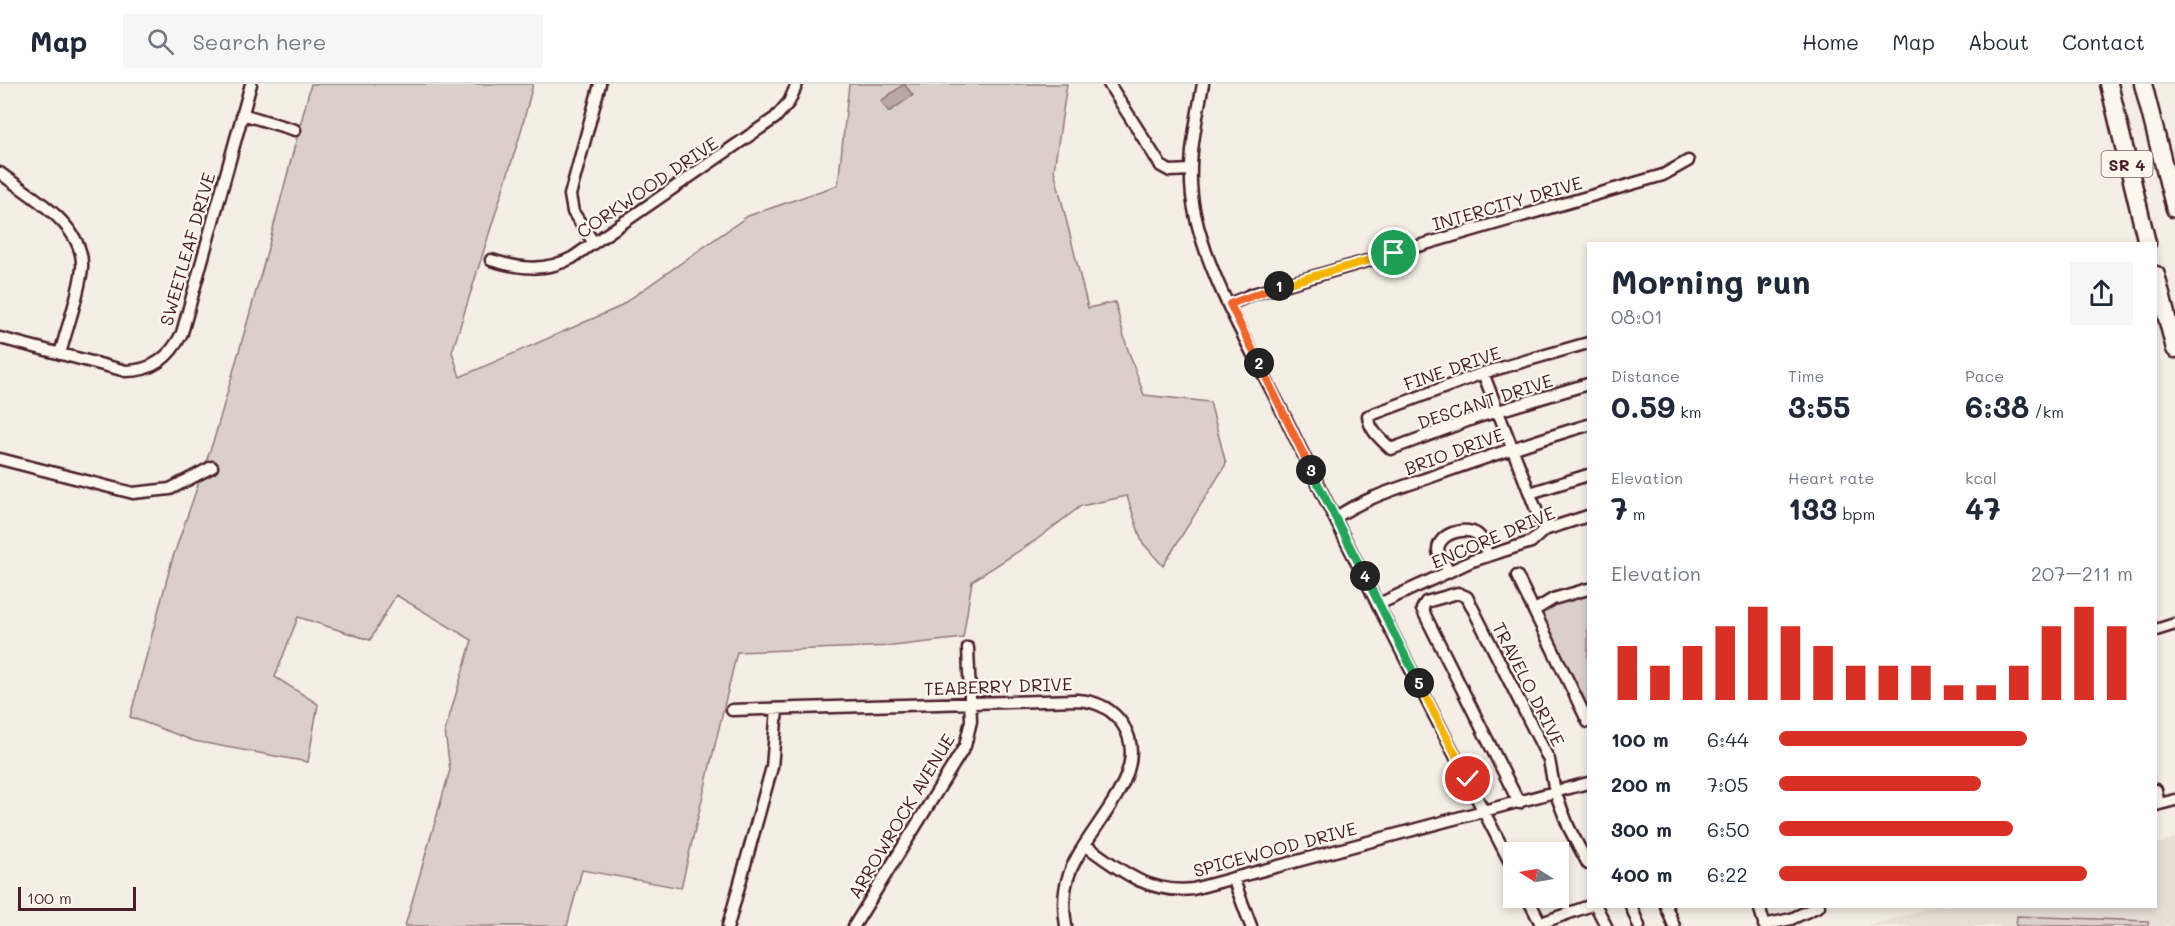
<!DOCTYPE html>
<meta charset="utf-8">
<style>
body{margin:0;font-family:Mali,sans-serif;background:#f6f6f7;color:#1f2937;height:100vh;display:flex;flex-direction:column;font-size:22px;white-space:nowrap}
*{box-sizing:border-box;margin:0}
p{font-size:20px;color:#747a83}
.icon{flex:none;width:33px;height:33px;fill:none;stroke:currentColor;stroke-width:2;stroke-linecap:round;stroke-linejoin:round}
.map{position:relative;flex:1;overflow:hidden}
.sheet{position:absolute;left:1587px;top:158px;width:570px;height:666px;display:flex;flex-direction:column;background:#fff;border-radius:0px;box-shadow:0 3px 9px #0003}
.sheet>*{flex:none}
.needle{width:39px;rotate:281deg}
.fabs{position:absolute;left:1503px;top:758px;display:grid;gap:12px}
.fabs a{display:grid;place-items:center;width:66px;height:66px;border-radius:0px;background:#fff;box-shadow:0 3px 9px #0003;font-size:30px}
.scale{position:absolute;left:18px;bottom:15px;width:118px;box-sizing:border-box;padding-left:6px;border:3px solid #4a1f2b;border-top:0;font-size:16px;line-height:21px;white-space:nowrap;color:#4a1f2b;-webkit-text-stroke:4px #fbf7ec;paint-order:stroke}
.pin{position:absolute;display:grid;place-items:center;width:51px;height:51px;color:#fff;margin:-26px;border:3px solid #fff;border-radius:50%;box-shadow:0 2px 6px #0007}
.km{position:absolute;width:30px;height:30px;margin:-15px;border-radius:50%;background:#222;color:#fff;font-size:16px;line-height:30px;text-align:center}
.round{display:grid;place-items:center;flex:none;width:63px;height:63px;border-radius:0px;background:#f6f6f7}
.summary{display:flex;align-items:center;justify-content:space-between;height:102px;padding:0 24px}
h1{font-size:33px;font-weight:800;line-height:45px}
.metrics{display:grid;grid-template-columns:repeat(3,1fr);gap:9px;height:102px;padding:6px 24px}
.metrics div{display:grid;align-content:center}
.metrics b{font-size:30px;font-weight:800}
.metrics small{font-size:16px;font-weight:400}
.metrics p{font-size:16px}
.chart{height:168px;padding:12px 24px}
.chart p{display:flex;justify-content:space-between}
.chart svg{width:100%;height:108px;margin-top:6px;stroke:#d93025;stroke-width:6}
ul{padding:0 24px;list-style:none;font-size:20px}
li{display:grid;grid-template-columns:96px 72px 1fr;align-items:center;height:45px}
li i{height:15px;border-radius:8px;background:#d93025}
header{display:flex;align-items:center;gap:36px;box-sizing:border-box;height:84px;padding:0 30px;background:#fff;border-bottom:2px solid #e0e1e3}
header strong{font-size:28px}
nav{display:flex;gap:33px;margin-inline-start:auto;font-size:21px}
.search{width:420px;height:54px;background:#f6f6f7;display:flex;align-items:center;gap:15px;box-sizing:border-box;padding:0 21px;border-radius:0px;color:#747a83;font-size:22px}
.map>svg:first-child{display:block}
.built{fill:#e7dfd6}
.green{fill:#dbd0c9;stroke:#92787a;stroke-width:1.5}
.water{fill:#baa7a5;stroke:#8d7174;stroke-width:1.5}
.lines{fill:none;stroke-linecap:round;stroke-linejoin:round}
.minor-casing{stroke:#4a1f2b;stroke-width:15}
.highway-casing{stroke:#4a1f2b;stroke-width:21}
.minor{stroke:#fbf7ec;stroke-width:10}
.highway{stroke:#fbf7ec;stroke-width:16}
.split-1-casing{stroke:#fff;stroke-width:12}
.split-2-casing{stroke:#fff;stroke-width:12}
.split-3-casing{stroke:#fff;stroke-width:12}
.split-4-casing{stroke:#fff;stroke-width:12}
.split-5-casing{stroke:#fff;stroke-width:12}
.split-6-casing{stroke:#fff;stroke-width:12}
.split-1{stroke:#f5b400;stroke-width:8}
.split-2{stroke:#f0652b;stroke-width:8}
.split-3{stroke:#f0652b;stroke-width:8}
.split-4{stroke:#22a559;stroke-width:8}
.split-5{stroke:#22a559;stroke-width:8}
.split-6{stroke:#f5b400;stroke-width:8}
.labels{text-anchor:middle;dominant-baseline:central;stroke-width:4.5;stroke-linejoin:round;paint-order:stroke}
.shield{fill:#fbf7ec;stroke:#7f6065;stroke-width:1.5}
.shield-label{font-size:16px;font-weight:bold;fill:#4a1f2b}
.street-label{font-size:18px;fill:#4a1f2b;stroke:#fbf7ec}
</style>
<header>
<strong>Map</strong>
<div class="search"><svg class="icon" aria-label="search" viewBox="0 0 24 24"><circle cx="10" cy="10" r="6"/><path d="M15 15l6 6"/></svg>Search here</div>
<nav><a>Home</a><a>Map</a><a>About</a><a>Contact</a></nav>
</header>
<div class="map">
<svg width="2175" height="842" viewBox="0 0 2175 842">
<rect width="100%" height="100%" fill="#f4eee4"/>
<filter id="ink" filterUnits="userSpaceOnUse"><feTurbulence type="fractalNoise" baseFrequency=".0167" numOctaves="2"/><feDisplacementMap in="SourceGraphic" scale="12" xChannelSelector="R" yChannelSelector="G"/><feConvolveMatrix kernelMatrix="1 2 1 2 8 2 1 2 1" color-interpolation-filters="sRGB"/></filter>
<g filter="url(#ink)">
<path class="built" d="M 2175,754 L 2175,842 L 1867,842 L 1937,822 L 2156,822 L 2156,760 Z"/>
<path class="green" d="M 311,0 L 533,0 L 520,51 L 452,268 L 460,293 L 617,224 L 748,132 L 838,101 L 849,0 L 1067,0 L 1054,86 L 1088,224 L 1115,218 L 1126,260 L 1144,311 L 1210,318 L 1226,380 L 1163,482 L 1142,458 L 1127,412 L 1081,422 L 1036,456 L 972,497 L 963,554 L 893,562 L 737,568 L 681,804 L 582,786 L 567,842 L 405,842 L 450,686 L 445,647 L 472,556 L 396,511 L 370,556 L 298,533 L 275,593 L 318,620 L 308,678 L 194,657 L 130,633 L 172,476 L 215,352 L 264,179 Z
M 1588,508 L 1588,639 L 1535,526 Z
M 2017,832 L 2148,837 L 2148,842 L 2016,842 Z"/>
<path class="water" d="M 904,0 L 913,11 L 889,28 L 881,17 Z"/>
<g class="lines">
<g class="minor-casing">
<path id="minor" d="M 1109,0 L 1161,82 L 1170,87 L 1190,86
M 1203,0 C 1195,44 1185,86 1195,130 C 1210,199 1256,273 1287,337 C 1360,488 1437,637 1514,786
M 242,30 L 295,46
M 0,89 C 30,112 85,141 82,184 C 79,212 67,243 60,270
M 594,159 L 573,128 L 570,111 L 600,0
M 491,176 C 520,185 545,188 572,174 L 775,34 L 789,18 L 797,0
M 1230,220 L 1253,210 L 1663,91 L 1688,77
M 0,254 L 126,287 C 153,287 171,272 182,249 L 251,0
M 1588,259 L 1483,289 L 1368,332 C 1369,346 1381,355 1391,365 L 1478,333 L 1588,300
M 1483,289 L 1544,446
M 0,375 L 133,409 L 170,405 L 212,383
M 1530,409 L 1588,391
M 1335,434 C 1365,413 1403,403 1436,391 C 1487,373 1537,356 1588,341
M 1450,487 C 1446,482 1441,476 1439,471 C 1432,450 1469,439 1480,453 C 1484,457 1485,466 1487,471
M 1517,492 L 1588,638
M 1379,520 L 1472,477 L 1531,458 L 1544,446 L 1588,432
M 1535,526 L 1553,515 L 1588,505
M 2156,546 L 2175,540
M 732,626 L 1077,616 C 1096,617 1112,624 1123,641 C 1154,689 1086,744 1070,788 C 1063,805 1063,824 1066,842
M 2156,706 L 2159,720
M 1519,719 L 1422,525 L 1426,518 L 1458,509 L 1467,513 L 1549,676 L 1555,708 L 1569,744 L 1588,780
M 2156,721 L 2175,716
M 1085,761 C 1121,787 1148,810 1193,805 L 1588,699
M 1233,794 L 1251,842
M 1527,813 L 1542,842
M 1596,822 L 1606,842
M 1631,822 L 1639,842
M 1666,822 L 1674,842
M 1759,822 L 1765,842
M 1541,839 L 1589,822
M 1764,841 L 1791,835 L 1819,822
M 728,842 L 772,683 L 777,625
M 854,842 L 965,662 L 971,637 L 968,564"/>
</g>
<g class="highway-casing">
<path id="highway" d="M 2109,0 L 2147,159
M 2143,0 L 2175,125
M 2156,191 L 2175,265"/>
</g>
<use href="#minor" class="minor"/>
<use href="#highway" class="highway"/>
</g>
</g>
<g class="lines" filter="url(#ink)">
<g class="split-1-casing">
<path id="split-1" d="M 1279,202 L 1394,169"/>
</g>
<g class="split-2-casing">
<path id="split-2" d="M 1259,279 L 1230,220 L 1279,202"/>
</g>
<g class="split-3-casing">
<path id="split-3" d="M 1259,279 L 1311,386"/>
</g>
<g class="split-4-casing">
<path id="split-4" d="M 1311,386 L 1365,492"/>
</g>
<g class="split-5-casing">
<path id="split-5" d="M 1365,492 L 1419,599"/>
</g>
<g class="split-6-casing">
<path id="split-6" d="M 1419,599 L 1468,695"/>
</g>
<use href="#split-1" class="split-1"/>
<use href="#split-2" class="split-2"/>
<use href="#split-3" class="split-3"/>
<use href="#split-4" class="split-4"/>
<use href="#split-5" class="split-5"/>
<use href="#split-6" class="split-6"/>
</g>
<g class="labels">
<rect class="shield" x="2101.5" y="67" width="51" height="26" rx="4.5"/>
<g class="shield-label">
<text x="2127" y="80">SR 4</text>
</g>
<g class="street-label">
<text transform="translate(647 103) rotate(-34)">CORKWOOD DRIVE</text>
<text transform="translate(1507 119) rotate(-16)">INTERCITY DRIVE</text>
<text transform="translate(187 165) rotate(-74)">SWEETLEAF DRIVE</text>
<text transform="translate(1452 284) rotate(-19)">FINE DRIVE</text>
<text transform="translate(1485 317) rotate(-18)">DESCANT DRIVE</text>
<text transform="translate(1454 367) rotate(-20)">BRIO DRIVE</text>
<text transform="translate(1493 453) rotate(-23)">ENCORE DRIVE</text>
<text transform="translate(1529 600) rotate(63)">TRAVELO DRIVE</text>
<text transform="translate(998 602) rotate(-2)">TEABERRY DRIVE</text>
<text transform="translate(901 732) rotate(-59)">ARROWROCK AVENUE</text>
<text transform="translate(1275 765) rotate(-15)">SPICEWOOD DRIVE</text>
</g>
</g>
</svg>
<div class="fabs">
<a><svg class="needle" viewBox="-14 -14 28 28"><path d="M0-13l5 13h-10z" fill="#e53935"/><path d="M0 13l5-13h-10z" fill="#747a83"/></svg></a>
</div>
<div class="scale">100 m</div>
<div class="pin" style="left:1394px;top:169px;background:#1e9e55"><svg class="icon" aria-label="arrive" viewBox="0 0 24 24"><path d="M6 21V4h12l-3 4 3 4H6"/></svg></div>
<div class="pin" style="left:1468px;top:695px;background:#d93025"><svg class="icon" aria-label="check" viewBox="0 0 24 24"><path d="M5 12l5 5 9-10"/></svg></div>
<b class="km" style="left:1279px;top:202px">1</b>
<b class="km" style="left:1259px;top:279px">2</b>
<b class="km" style="left:1311px;top:386px">3</b>
<b class="km" style="left:1365px;top:492px">4</b>
<b class="km" style="left:1419px;top:599px">5</b>
<section class="sheet">
<div class="summary"><div><h1>Morning run</h1><p>08:01</p></div><a class="round"><svg class="icon" aria-label="share" viewBox="0 0 24 24"><path d="M12 15V3M7 8l5-5 5 5M5 13v7h14v-7"/></svg></a></div>
<div class="metrics">
<div><p>Distance</p><b>0.59<small> km</small></b></div>
<div><p>Time</p><b>3:55</b></div>
<div><p>Pace</p><b>6:38<small> /km</small></b></div>
</div>
<div class="metrics">
<div><p>Elevation</p><b>7<small> m</small></b></div>
<div><p>Heart rate</p><b>133<small> bpm</small></b></div>
<div><p>kcal</p><b>47</b></div>
</div>
<div class="chart"><p><span>Elevation</span>207–211 m</p>
<svg viewBox="0 0 160 44" preserveAspectRatio="none"><path d="M5 44V22M15 44V30M25 44V22M35 44V14M45 44V6M55 44V14M65 44V22M75 44V30M85 44V30M95 44V30M105 44V38M115 44V38M125 44V30M135 44V14M145 44V6M155 44V14"/></svg>
</div>
<ul>
<li><b>100 m</b>6:44<i style="width:70%"></i></li>
<li><b>200 m</b>7:05<i style="width:57%"></i></li>
<li><b>300 m</b>6:50<i style="width:66%"></i></li>
<li><b>400 m</b>6:22<i style="width:87%"></i></li>
</ul>
</section>
</div>
